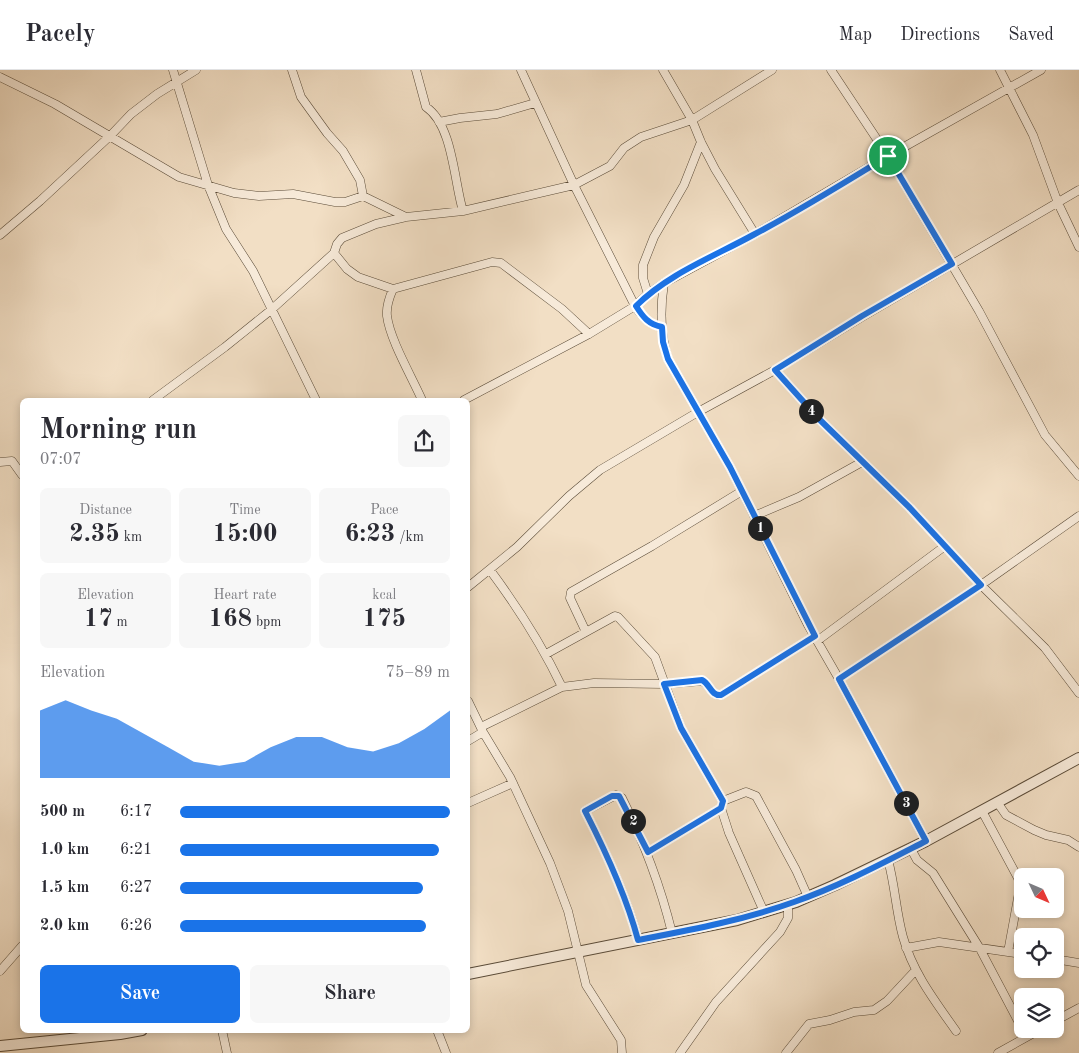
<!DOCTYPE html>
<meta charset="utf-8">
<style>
body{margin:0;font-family:"Old Standard TT",serif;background:#f7f7f7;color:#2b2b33;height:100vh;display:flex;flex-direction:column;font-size:19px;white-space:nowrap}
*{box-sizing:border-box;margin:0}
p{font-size:16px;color:#7c7c81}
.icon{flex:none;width:28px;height:28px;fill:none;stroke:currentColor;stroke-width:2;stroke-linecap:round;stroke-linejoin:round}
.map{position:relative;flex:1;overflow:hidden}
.panel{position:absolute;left:20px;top:328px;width:450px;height:635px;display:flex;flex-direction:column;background:#fff;border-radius:8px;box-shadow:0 2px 8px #0003}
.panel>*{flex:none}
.needle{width:32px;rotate:134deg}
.controls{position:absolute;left:1014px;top:798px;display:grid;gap:10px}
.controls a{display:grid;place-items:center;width:50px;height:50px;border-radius:8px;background:#fff;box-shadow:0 2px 8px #0003;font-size:25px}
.pin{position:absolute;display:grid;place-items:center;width:42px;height:42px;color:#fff;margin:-21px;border:2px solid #fff;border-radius:50%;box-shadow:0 1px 5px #0007}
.km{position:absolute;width:25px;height:25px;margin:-12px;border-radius:50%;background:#222;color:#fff;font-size:14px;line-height:25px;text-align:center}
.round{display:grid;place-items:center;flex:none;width:52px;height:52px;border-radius:8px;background:#f7f7f7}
.head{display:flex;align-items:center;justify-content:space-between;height:85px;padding:0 20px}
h1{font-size:28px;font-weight:600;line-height:38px}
.figures{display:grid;grid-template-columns:repeat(3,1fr);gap:8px;height:85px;padding:5px 20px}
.figures div{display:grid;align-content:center;border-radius:8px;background:#f7f7f7;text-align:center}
.figures b{font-size:25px;font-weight:600}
.figures small{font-size:14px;font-weight:400}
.figures p{font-size:14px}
.chart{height:140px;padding:10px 20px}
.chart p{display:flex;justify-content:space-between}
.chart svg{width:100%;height:90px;margin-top:5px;fill:#1a73e8;opacity:.7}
.cta{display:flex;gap:10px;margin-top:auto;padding:10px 20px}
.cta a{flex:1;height:58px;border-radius:8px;background:#1a73e8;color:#fff;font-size:20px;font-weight:600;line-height:58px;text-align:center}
.cta a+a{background:#f7f7f7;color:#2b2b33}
ul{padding:0 20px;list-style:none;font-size:16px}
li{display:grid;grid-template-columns:80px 60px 1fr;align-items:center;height:38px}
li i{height:12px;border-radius:6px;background:#1a73e8}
header{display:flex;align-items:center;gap:30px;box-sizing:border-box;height:70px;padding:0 25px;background:#fff;border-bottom:1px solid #e1e1e2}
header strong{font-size:24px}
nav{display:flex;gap:28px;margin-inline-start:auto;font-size:18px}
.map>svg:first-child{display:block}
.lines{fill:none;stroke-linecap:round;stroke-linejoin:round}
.minor-casing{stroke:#5a4b38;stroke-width:9}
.tertiary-casing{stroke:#5a4b38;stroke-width:12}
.minor{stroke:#f7ead9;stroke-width:8}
.tertiary{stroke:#f7ead9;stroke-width:10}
.route-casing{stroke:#fff;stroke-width:10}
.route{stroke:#1a73e8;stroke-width:6}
</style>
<header>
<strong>Pacely</strong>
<nav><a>Map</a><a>Directions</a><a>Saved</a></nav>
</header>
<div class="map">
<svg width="1079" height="983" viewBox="0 0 1079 983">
<rect width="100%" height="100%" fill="#f2dfc5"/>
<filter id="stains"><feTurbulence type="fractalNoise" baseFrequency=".004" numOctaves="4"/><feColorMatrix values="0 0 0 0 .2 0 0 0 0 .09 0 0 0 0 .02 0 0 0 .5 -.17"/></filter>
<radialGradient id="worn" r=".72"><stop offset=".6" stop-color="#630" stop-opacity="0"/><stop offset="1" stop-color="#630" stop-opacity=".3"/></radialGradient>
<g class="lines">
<g class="minor-casing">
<path id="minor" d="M 173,0 L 208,115 L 226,159 L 253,201 L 316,330
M 292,0 L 301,27 L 327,63 L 343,81 L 360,110 L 363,126 L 406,147
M 416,0 L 426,37 C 453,55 454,112 463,141
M 521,0 L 574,115 L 635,236 C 643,247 648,254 662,257
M 663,0 L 692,50 L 701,72 L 715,99 L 755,164
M 831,0 L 888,86 L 979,241 L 1045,365 L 1079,406
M 1000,0 L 1033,65 L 1058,133 L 1079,177
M 0,7 L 55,34 L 179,107 L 234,123 L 259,126 L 293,124 L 335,132 L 345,132 L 363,126
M 439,52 L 460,48 L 497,44 L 535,33
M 0,165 L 40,131 L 111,65 L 131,44 L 157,24 L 196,0
M 334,183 L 347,199 L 358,207 L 393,219 L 492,192 L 501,193 L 562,239 L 589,264
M 664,213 C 660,239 660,264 668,289 L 730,397 L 808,555 L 839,609 L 926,771
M 393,219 C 389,228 386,237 387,246 C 390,270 412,307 422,330
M 648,224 L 643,208 L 643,195 L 654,167 L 684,115 L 701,72
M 775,300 L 819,349 L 910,438 L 981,515 L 1045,578 L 1079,623
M 153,330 L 225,277 L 271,240 L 334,183 L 337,174 L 342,168 L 376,154 L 406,147 L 463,141 L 574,115 L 610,96 L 624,78 L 641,67 L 692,50 L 772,0
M 464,330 L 589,264 L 635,236 L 648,224 L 664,213 L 755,164 L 888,86 L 1041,0
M 0,392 L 12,391 L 22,405
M 754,446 L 799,427 L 862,392
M 490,500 C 519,539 541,573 562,617
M 468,517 L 517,477 L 569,426 L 600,400 L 698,342 L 775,300 L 862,247 L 1079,120
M 586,562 L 570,528 L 571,522 L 652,476 L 742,421
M 817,571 L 945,476
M 546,584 L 615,546 L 618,547 L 655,587 L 681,658 L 723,731 L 721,738 L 729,763 L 764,842
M 839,609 L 981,515 L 1079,446
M 468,631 L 483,662 L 510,707 L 550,793 L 568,841 L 586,915 L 621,970 L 622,983
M 481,657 L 562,617 L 594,613 L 664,614 L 702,611 C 710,614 711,626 721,625 L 815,566
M 468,671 L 483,662
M 723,731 L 746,722 L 756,726 L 796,800 L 808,827
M 997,732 L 1006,745 L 1034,760 L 1046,765 L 1068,770 L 1079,777
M 468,733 L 513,713
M 982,741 L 1018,808 L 1020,817 L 1008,882
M 911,779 L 917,790 L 933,803 L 979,877 L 1026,966
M 648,782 L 721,738
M 888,790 C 895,815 896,842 903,867 C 913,903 935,931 956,961
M 638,869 C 626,825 606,782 585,741 L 616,725 L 622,728 C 645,774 660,814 672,863
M 906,878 L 939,872 L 1022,884
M 1055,889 L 1079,893
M 0,901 L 22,876
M 1055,951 L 1079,938
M 222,960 L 227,983
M 437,960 L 446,983
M 680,983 L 716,932 L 780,862 L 788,848 L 788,839 L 786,835
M 786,983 L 809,954 L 830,950 L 854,942 L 874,940 L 887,931 L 915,901
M 998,983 L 1041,959"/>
</g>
<g class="tertiary-casing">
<path id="tertiary" d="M 468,904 L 737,850 L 796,832 L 835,815 L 926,771 L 1079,688
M 0,976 L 120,964 L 142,960"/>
</g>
<use href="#minor" class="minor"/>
<use href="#tertiary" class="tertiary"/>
</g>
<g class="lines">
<g class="route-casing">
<path id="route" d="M 888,86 L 952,194 L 862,246 L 775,300 L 819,349 L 910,438 L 981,515 L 839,609 L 926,771 C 883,793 840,816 794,832 C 744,850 690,860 638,870 C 626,825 606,782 585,741 L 612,726 L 619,726 L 648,782 L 721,738 L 723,731 L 681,658 L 664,614 L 702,610 C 710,614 711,626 721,625 L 815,566 L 730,397 L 668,289 L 663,272 L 662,257 C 648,254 643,247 636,236 C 668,204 713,187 753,165 C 799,141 844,113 888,86 Z"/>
</g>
<use href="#route" class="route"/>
</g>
<rect width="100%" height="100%" filter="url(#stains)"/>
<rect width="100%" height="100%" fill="url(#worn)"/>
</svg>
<div class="controls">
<a><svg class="needle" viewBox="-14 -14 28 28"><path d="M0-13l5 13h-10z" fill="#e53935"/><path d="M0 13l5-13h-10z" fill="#7c7c81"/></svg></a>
<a><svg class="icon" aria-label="locate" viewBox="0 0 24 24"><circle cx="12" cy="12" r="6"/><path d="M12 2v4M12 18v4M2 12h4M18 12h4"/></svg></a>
<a><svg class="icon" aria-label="layers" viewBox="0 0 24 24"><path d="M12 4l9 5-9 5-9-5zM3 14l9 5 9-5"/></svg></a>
</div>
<div class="pin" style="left:888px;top:86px;background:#1e9e55"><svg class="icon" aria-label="arrive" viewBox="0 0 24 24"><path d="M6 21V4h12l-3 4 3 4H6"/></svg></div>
<b class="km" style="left:760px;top:458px">1</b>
<b class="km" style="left:633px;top:751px">2</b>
<b class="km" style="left:906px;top:733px">3</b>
<b class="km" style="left:811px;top:341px">4</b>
<section class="panel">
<div class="head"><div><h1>Morning run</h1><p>07:07</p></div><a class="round"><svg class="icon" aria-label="share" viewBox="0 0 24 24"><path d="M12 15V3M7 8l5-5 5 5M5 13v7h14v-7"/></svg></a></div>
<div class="figures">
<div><p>Distance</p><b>2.35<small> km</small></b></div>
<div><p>Time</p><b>15:00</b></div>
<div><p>Pace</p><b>6:23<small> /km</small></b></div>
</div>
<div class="figures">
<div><p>Elevation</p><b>17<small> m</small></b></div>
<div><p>Heart rate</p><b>168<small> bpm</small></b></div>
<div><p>kcal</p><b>175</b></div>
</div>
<div class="chart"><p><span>Elevation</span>75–89 m</p>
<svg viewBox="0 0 160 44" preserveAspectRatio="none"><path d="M0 44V11L10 6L20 11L30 15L40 22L50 29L60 36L70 38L80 36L90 29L100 24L110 24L120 29L130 31L140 27L150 20L160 11V44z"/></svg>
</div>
<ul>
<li><b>500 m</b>6:17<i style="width:100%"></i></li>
<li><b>1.0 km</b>6:21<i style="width:96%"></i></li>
<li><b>1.5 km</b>6:27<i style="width:90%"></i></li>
<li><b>2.0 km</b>6:26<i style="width:91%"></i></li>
</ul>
<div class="cta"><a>Save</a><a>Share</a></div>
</section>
</div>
